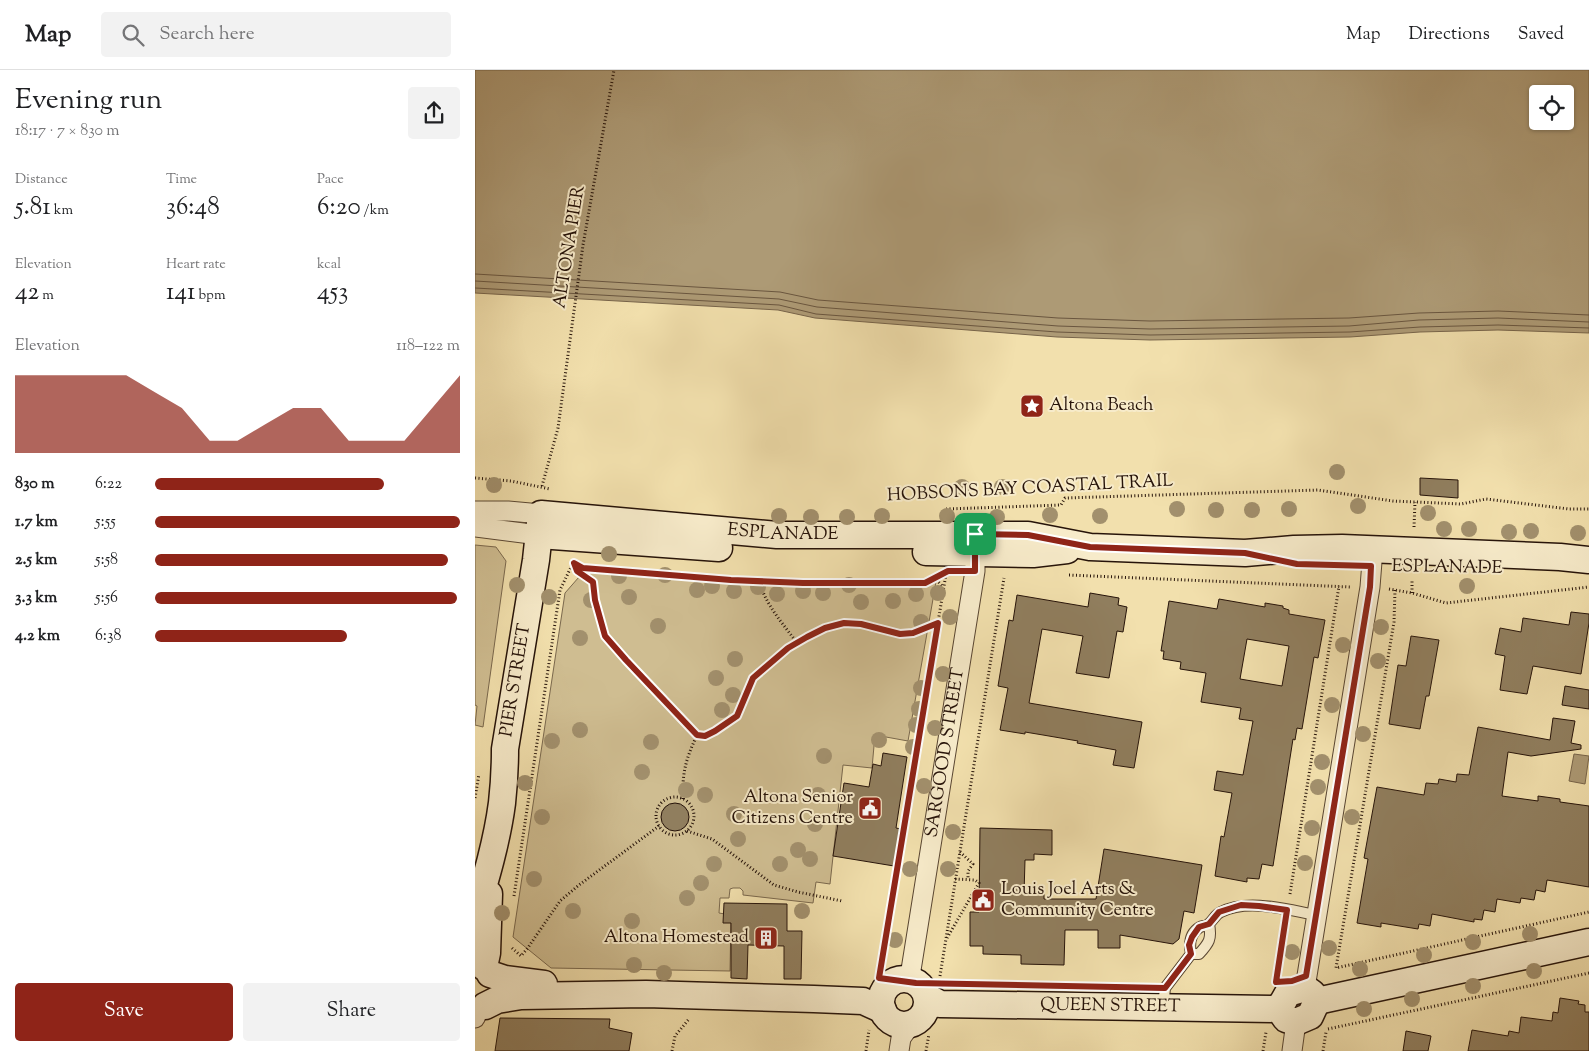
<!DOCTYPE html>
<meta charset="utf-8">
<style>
body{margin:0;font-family:"Sorts Mill Goudy",serif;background:#f2f2f2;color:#202124;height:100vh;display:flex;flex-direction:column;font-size:19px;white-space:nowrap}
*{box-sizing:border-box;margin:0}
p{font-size:16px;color:#757577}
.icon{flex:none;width:28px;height:28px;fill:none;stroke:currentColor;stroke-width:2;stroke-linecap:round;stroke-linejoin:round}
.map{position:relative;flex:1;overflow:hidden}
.drawer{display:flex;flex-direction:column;background:#fff;width:475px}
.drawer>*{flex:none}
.tools{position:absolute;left:1054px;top:15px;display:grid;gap:10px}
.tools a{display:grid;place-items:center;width:45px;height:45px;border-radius:5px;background:#fff;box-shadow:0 1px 4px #0004;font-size:25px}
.pin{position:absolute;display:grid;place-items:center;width:42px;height:42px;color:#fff;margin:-21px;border-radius:10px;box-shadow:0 2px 8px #0006}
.round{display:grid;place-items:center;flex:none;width:52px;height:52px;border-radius:5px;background:#f2f2f2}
.head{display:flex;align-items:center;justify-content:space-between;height:85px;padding:0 15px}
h1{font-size:28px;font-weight:600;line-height:38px}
.figures{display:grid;grid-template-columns:repeat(3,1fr);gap:8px;height:85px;padding:5px 15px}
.figures div{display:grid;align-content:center}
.figures b{font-size:25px;font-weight:600}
.figures small{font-size:14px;font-weight:400}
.figures p{font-size:14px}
.chart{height:140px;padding:10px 15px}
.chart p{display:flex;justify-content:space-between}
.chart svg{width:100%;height:90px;margin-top:5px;fill:#8f2418;opacity:.7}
.button{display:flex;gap:10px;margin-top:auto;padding:10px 15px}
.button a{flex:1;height:58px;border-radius:5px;background:#8f2418;color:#fff;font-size:20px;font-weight:600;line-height:58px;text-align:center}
.button a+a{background:#f2f2f2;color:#202124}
ul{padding:0 15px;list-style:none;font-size:16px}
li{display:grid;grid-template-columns:80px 60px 1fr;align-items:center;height:38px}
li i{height:12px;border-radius:6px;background:#8f2418}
header{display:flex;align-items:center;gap:30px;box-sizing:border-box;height:70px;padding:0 25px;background:#fff;border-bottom:1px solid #e0e0e0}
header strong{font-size:24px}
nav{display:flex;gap:28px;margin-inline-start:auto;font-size:18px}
.search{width:350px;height:45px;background:#f2f2f2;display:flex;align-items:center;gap:12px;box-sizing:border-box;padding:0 18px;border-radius:5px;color:#757577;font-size:19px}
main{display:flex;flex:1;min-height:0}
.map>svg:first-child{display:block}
.green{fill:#cfbd91;stroke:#7a684d}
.water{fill:#ad9a75;stroke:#77644a;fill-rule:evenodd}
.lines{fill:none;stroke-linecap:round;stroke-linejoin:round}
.shore{stroke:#6a563f;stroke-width:1}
.building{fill:#907e5e;stroke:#261309;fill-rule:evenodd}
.lane-casing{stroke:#594632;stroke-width:12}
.street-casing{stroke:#594632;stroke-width:21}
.secondary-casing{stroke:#261309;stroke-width:29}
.path{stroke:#261309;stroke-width:3;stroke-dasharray:1 2.5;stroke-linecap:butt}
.lane{stroke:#f7ebca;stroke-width:10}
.street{stroke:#f7ebca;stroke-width:19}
.secondary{stroke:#f7ebca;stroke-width:26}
.tree{fill:#a2906d}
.route-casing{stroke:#fff;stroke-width:10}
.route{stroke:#8f2418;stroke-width:6}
.labels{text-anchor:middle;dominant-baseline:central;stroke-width:4;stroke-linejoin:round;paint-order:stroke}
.street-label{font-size:18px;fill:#261309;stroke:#f7ebca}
.poi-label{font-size:18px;fill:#261309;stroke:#f7ebca;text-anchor:start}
</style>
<header>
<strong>Map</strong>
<div class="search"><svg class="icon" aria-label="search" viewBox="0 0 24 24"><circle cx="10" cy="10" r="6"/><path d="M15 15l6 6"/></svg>Search here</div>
<nav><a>Map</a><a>Directions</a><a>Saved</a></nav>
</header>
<main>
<section class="drawer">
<div class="head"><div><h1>Evening run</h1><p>18:17 · 7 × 830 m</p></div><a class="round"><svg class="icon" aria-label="share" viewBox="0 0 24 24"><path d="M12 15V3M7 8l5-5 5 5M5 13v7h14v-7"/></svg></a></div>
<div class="figures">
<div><p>Distance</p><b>5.81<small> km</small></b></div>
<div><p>Time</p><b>36:48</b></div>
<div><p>Pace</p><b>6:20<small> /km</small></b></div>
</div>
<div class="figures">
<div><p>Elevation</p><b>42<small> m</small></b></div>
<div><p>Heart rate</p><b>141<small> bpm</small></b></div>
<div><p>kcal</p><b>453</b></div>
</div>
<div class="chart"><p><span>Elevation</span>118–122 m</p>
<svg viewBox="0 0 160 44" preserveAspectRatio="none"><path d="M0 44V6L10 6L20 6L30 6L40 6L50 14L60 22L70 38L80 38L90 30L100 22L110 22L120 38L130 38L140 38L150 22L160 6V44z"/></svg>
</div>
<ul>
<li><b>830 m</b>6:22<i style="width:75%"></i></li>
<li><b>1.7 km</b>5:55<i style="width:100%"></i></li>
<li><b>2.5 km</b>5:58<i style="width:96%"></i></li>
<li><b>3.3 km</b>5:56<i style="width:99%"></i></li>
<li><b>4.2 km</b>6:38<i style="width:63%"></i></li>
</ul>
<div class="button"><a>Save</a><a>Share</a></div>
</section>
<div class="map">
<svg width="1114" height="981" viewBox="0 0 1114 981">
<rect width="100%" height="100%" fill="#f2e0ad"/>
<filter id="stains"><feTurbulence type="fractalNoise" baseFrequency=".004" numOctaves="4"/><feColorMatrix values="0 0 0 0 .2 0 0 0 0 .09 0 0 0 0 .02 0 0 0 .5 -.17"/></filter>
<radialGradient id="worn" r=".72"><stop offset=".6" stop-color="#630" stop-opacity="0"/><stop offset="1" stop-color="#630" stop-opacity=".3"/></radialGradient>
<path class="green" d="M 0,475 L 21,477 L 31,491 L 8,657 L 0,655 L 2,636 L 0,635 Z
M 120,499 L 291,509 L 461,512 L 433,671 L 400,665 L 397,698 L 368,695 L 355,814 L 341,812 L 338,833 L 268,825 L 268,821 L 265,818 L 258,818 L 255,819 L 254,828 L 245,828 L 244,843 L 256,845 L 255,901 L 76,898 L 38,867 L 90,523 L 104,507 Z"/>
<path class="water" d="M 0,0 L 1114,0 L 1114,263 L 1023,260 L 945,262 L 875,267 L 675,270 L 582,267 L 340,248 L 303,240 L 0,223 ZM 1062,24 L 1090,24 L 1090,51 L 1062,51 Z
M 1099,684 L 1114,686 L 1110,714 L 1094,711 Z"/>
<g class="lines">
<path class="shore" d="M 0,204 L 305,222 L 343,230 L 583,248 L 675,251 L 874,248 L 944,243 L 1023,241 L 1114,245
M 0,211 L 304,229 L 342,237 L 583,256 L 675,259 L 874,256 L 944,250 L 1023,248 L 1114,252
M 0,218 L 304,235 L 341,244 L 582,262 L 675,265 L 875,262 L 945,257 L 1023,255 L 1114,258"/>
</g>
<path class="building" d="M 945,408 L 983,410 L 983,428 L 945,425 Z
M 615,523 L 644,528 L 643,535 L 652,537 L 648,562 L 642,561 L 634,608 L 601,603 L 608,566 L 567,559 L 554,633 L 667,652 L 659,698 L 638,695 L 641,680 L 602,673 L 603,671 L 568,665 L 550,662 L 550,664 L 525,660 L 533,618 L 523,616 L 534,550 L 538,551 L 542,525 L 613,537 Z
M 744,529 L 790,537 L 790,533 L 808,536 L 808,538 L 814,540 L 814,544 L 850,550 L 843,588 L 839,587 L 827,659 L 822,658 L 820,670 L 818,669 L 798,796 L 787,794 L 784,809 L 772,808 L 772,812 L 740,806 L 746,766 L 749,767 L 757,723 L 739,720 L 742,701 L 768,705 L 778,651 L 764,649 L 766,638 L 726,632 L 731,603 L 705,599 L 706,592 L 688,589 L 689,581 L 686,581 L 694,531 L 742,539 ZM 772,569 L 814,576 L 807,616 L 765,609 Z
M 1096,542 L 1114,544 L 1114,553 L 1106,604 L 1058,596 L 1052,624 L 1025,620 L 1030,586 L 1020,584 L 1025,558 L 1046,562 L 1048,548 L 1094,555 Z
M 936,566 L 964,570 L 954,626 L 951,626 L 945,659 L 914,654 L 923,595 L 931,596 Z
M 1090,616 L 1114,620 L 1114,639 L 1087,635 Z
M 1078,648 L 1100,651 L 1096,673 L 1106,675 L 1106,679 L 1056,686 L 1033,682 L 1027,726 L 1063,731 L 1063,726 L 1085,729 L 1085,732 L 1114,736 L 1114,817 L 1072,810 L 1070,822 L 1061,820 L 1059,830 L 1046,828 L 1045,833 L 1022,829 L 1020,842 L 1009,840 L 1007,850 L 999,849 L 999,852 L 957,844 L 955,856 L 944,854 L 943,859 L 906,853 L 906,857 L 882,853 L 893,789 L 889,788 L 902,717 L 949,725 L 951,713 L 963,714 L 964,709 L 981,712 L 982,704 L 994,705 L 1003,657 L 1075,670 Z
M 408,683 L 432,687 L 421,758 L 426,759 L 419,796 L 358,786 L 369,713 L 394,717 L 398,694 L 406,696 Z
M186 747a14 14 0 1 1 28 0a14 14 0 1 1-28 0Z
M 505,758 L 577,760 L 577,785 L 559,784 L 559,790 L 550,790 L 549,824 L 569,824 L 569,829 L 621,829 L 629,779 L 727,795 L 719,843 L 709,841 L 704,869 L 698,874 L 645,865 L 645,878 L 623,878 L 623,860 L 590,860 L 589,895 L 546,894 L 546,885 L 508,884 L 508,876 L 495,876 L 495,842 L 504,842 Z
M 249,833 L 312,834 L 312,861 L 327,861 L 326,909 L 309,909 L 309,876 L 273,875 L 272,909 L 256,908 L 256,853 L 248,853 Z
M 1085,928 L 1104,931 L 1103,934 L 1110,935 L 1110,942 L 1114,942 L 1114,981 L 993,981 L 997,960 L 1033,966 L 1034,961 L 1044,963 L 1046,947 L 1077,951 L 1078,942 L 1083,943 Z
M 25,948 L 135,949 L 134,958 L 157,963 L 154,981 L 20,981 Z
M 931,961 L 956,966 L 953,981 L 928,981 Z"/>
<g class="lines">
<g class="lane-casing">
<path id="lane" d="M 716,884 C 714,874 715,863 725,857 C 727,856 730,856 732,855 C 738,852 740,844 746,842 C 773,828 813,840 841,845
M 688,937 L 690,918 L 716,884 L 724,884 C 734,873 737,869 734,854"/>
</g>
<g class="street-casing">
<g id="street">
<path d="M 0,441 L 33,441 L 66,444"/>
<path d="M 0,457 L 64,465"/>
<path id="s1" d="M 436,900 L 500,501 L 500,472"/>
<path d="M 830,918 L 895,517 L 898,479"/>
<path d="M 0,948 L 3,941"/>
<path d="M 424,981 L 426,968 L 436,954"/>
<path d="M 817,981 L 821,952"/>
</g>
</g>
<g class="secondary-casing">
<g id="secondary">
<path d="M 64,465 L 244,478"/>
<path d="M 451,482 L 558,484 L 592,480"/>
<path id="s2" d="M 0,845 C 11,808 22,771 27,733 C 29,715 30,697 30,679 L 61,490 L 66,444 L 302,465 L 553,465 L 615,477 L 770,483 L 819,479 L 867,478 L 1085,487 L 1114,490"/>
<path d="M 9,897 L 12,883 L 14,824"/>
<path d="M 15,904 L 30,909 L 69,914"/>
<circle cx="429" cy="932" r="23"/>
<path d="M 830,918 L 837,923 L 842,931 L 835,946 L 821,952 L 811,949 L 804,939 L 813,923 Z"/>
<path id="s3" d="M 452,927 L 465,934 L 804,939"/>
<path d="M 842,931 L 1114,872"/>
<path d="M 10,936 L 22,930 L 46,926 L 171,924 L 339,929 L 388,931 L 408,940"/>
</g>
</g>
<path class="path" d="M 0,408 L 36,411 L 75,419
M 67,416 L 83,358 L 108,175 L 139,0
M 471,439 L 586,435 L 590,428 L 843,420 L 918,431 L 986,434 L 1011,429 L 1094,439 L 1114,439
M 939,457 L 940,432
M 99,493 L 108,498 L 256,510 L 328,513 L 450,513 L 462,506
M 99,493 L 102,501 L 118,511 L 120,530 L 130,566 L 151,590 L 222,665 L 230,665 L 239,661 L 262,646 L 278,608 L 313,578 L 331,567 L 350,558 L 369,553 L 386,554 L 425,564 L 438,563 L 463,553
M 594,505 L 875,517
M 459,507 L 468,517
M 285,510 C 287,531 310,556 322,573
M 914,519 L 937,523 L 971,533 L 1114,517
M 920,520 L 919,552 L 861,898 L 1114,842
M 937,523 L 937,509
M181 746a19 19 0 1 1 38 0a19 19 0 1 1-38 0Z
M 0,728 L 4,704
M 208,729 C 207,702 211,689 222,665
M 212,761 L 237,769 L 299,815 L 323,822 L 367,831
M 485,782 L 498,794 L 493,801 L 493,809
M 815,824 L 864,516
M 39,826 L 85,520 L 98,493
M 472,868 L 504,813 L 500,810 L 480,809
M 37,878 L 46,886 L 52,879 L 85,831 L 104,815 L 184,756
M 802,903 L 810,855
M 465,906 L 529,508
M 419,910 L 404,908 L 471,504
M 853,959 L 1114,903
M 197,981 L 200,966 L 214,949
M 391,981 L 394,960
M 451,981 L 454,964
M 788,981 L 791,962
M 848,981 L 851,962"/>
<use href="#lane" class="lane"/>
<use href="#street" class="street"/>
<use href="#secondary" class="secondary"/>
</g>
<g class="tree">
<circle cx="862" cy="402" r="8"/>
<circle cx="19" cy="415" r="8"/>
<circle cx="487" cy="417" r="8"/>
<circle cx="527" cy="417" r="8"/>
<circle cx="883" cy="436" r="8"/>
<circle cx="702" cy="439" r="8"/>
<circle cx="814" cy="439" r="8"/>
<circle cx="741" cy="440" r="8"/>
<circle cx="777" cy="440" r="8"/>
<circle cx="953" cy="443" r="8"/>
<circle cx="575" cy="445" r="8"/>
<circle cx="304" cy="446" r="8"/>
<circle cx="407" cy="446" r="8"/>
<circle cx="472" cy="446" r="8"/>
<circle cx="625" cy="446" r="8"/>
<circle cx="336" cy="447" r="8"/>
<circle cx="372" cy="447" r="8"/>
<circle cx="522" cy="447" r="8"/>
<circle cx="969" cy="459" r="8"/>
<circle cx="994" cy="459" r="8"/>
<circle cx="1056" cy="461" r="8"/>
<circle cx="1034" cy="462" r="8"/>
<circle cx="1103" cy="463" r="8"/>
<circle cx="134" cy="484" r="8"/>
<circle cx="190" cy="505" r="8"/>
<circle cx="144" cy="506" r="8"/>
<circle cx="42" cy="515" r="8"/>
<circle cx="374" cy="515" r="8"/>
<circle cx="237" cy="516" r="8"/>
<circle cx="992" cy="516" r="8"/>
<circle cx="283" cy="517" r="8"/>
<circle cx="222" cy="520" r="8"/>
<circle cx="259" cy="521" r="8"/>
<circle cx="328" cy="521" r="8"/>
<circle cx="348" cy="523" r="8"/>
<circle cx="463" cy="523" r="8"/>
<circle cx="302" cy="524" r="8"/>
<circle cx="441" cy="524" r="8"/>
<circle cx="74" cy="527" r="8"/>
<circle cx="154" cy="527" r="8"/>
<circle cx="116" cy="530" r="8"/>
<circle cx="418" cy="531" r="8"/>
<circle cx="386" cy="532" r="8"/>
<circle cx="475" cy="547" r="8"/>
<circle cx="446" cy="552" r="8"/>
<circle cx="183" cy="556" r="8"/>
<circle cx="906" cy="557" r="8"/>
<circle cx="105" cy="568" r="8"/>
<circle cx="868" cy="575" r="8"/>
<circle cx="260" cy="589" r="8"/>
<circle cx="903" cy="591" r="8"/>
<circle cx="468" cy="604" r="8"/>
<circle cx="241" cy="608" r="8"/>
<circle cx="446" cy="618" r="8"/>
<circle cx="258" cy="625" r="8"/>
<circle cx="857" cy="635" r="8"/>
<circle cx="444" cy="639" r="8"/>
<circle cx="247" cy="640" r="8"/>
<circle cx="441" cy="655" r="8"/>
<circle cx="460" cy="658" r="8"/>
<circle cx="105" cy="660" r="8"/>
<circle cx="888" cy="664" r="8"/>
<circle cx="404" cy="670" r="8"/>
<circle cx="77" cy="671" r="8"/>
<circle cx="176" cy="672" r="8"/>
<circle cx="438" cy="677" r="8"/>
<circle cx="349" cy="686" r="8"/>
<circle cx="847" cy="692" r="8"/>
<circle cx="167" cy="702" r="8"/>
<circle cx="50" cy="713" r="8"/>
<circle cx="449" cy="716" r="8"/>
<circle cx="843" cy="717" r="8"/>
<circle cx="211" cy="720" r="8"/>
<circle cx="230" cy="725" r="8"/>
<circle cx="343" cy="725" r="8"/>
<circle cx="259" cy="744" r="8"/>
<circle cx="67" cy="747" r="8"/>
<circle cx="877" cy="747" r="8"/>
<circle cx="340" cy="754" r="8"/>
<circle cx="837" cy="758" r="8"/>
<circle cx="478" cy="762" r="8"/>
<circle cx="263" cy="769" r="8"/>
<circle cx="323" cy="780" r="8"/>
<circle cx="335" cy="789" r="8"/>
<circle cx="830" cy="793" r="8"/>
<circle cx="239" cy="794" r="8"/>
<circle cx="305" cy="794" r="8"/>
<circle cx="435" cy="799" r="8"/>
<circle cx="473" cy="799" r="8"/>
<circle cx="59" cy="809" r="8"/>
<circle cx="226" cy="813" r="8"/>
<circle cx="212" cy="828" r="8"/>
<circle cx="98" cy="841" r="8"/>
<circle cx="327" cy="841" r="8"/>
<circle cx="27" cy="843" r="8"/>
<circle cx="157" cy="851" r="8"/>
<circle cx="1055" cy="864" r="8"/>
<circle cx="420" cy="870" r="8"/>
<circle cx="998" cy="872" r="8"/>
<circle cx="854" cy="878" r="8"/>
<circle cx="817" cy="882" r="8"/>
<circle cx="949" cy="885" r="8"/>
<circle cx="159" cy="895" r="8"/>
<circle cx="885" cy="899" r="8"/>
<circle cx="1059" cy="901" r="8"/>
<circle cx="189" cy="903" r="8"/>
<circle cx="998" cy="916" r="8"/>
<circle cx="937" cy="929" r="8"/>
<circle cx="889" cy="939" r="8"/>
</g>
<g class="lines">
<g class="route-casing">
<path id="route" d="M 500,464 L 553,465 L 615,477 L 770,483 L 822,494 L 896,496 L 895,517 L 831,906 L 817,911 L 801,912 L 812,840 L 784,836 L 766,835 L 744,842 L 734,854 L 724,857 L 717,867 L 714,875 L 716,884 L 690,918 L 441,913 L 404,908 L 463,553 L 438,563 L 425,564 L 386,554 L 369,553 L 350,558 L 332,567 L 313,578 L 278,608 L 262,646 L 240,661 L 230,666 L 222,665 L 151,590 L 130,566 L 120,530 L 118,512 L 102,501 L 99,493 L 108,498 L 256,510 L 328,513 L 450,513 L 473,501 L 500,501 Z"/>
</g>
<use href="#route" class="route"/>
</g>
<defs>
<g id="sight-square" transform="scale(1.25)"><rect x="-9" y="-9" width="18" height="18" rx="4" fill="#8f2418" stroke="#f7ebca"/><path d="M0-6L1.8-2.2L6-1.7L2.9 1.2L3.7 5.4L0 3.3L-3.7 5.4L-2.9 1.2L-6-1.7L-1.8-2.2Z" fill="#fff"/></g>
<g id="civic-square" transform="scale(1.25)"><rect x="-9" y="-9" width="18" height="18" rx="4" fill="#8f2418" stroke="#f7ebca"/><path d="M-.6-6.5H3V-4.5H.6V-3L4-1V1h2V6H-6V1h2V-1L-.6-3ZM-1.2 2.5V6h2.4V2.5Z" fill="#fff"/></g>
<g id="building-square" transform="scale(1.25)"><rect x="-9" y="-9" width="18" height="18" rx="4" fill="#8f2418" stroke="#f7ebca"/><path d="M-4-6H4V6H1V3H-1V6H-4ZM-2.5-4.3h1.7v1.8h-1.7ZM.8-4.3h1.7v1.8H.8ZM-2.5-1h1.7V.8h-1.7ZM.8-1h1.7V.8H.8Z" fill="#fff"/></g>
</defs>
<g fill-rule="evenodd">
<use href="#sight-square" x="557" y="336"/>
<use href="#civic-square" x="395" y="738"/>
<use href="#civic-square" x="508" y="830"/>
<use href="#building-square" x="291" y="868"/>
</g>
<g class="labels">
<g class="street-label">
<text transform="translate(95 177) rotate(-81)">ALTONA PIER</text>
<text transform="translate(555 419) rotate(-3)">HOBSONS BAY COASTAL TRAIL</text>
<text stroke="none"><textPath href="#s2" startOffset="650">ESPLANADE</textPath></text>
<text transform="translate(972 498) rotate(1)">ESPLANADE</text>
<text stroke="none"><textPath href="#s2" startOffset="239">PIER STREET</textPath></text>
<text stroke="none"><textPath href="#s1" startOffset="220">SARGOOD STREET</textPath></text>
<text stroke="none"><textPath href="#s3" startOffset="185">QUEEN STREET</textPath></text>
</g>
<g class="poi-label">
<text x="574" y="336">Altona Beach</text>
<text x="378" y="728" text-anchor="end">Altona Senior<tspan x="378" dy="21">Citizens Centre</tspan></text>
<text x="526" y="820">Louis Joel Arts &amp;<tspan x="526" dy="21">Community Centre</tspan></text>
<text x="274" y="868" text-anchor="end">Altona Homestead</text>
</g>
</g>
<rect width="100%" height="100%" filter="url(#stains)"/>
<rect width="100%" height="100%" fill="url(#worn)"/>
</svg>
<div class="tools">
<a><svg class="icon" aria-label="locate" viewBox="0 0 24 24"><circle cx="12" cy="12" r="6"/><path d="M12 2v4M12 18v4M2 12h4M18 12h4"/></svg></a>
</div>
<div class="pin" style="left:500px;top:464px;background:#1e9e55"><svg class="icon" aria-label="arrive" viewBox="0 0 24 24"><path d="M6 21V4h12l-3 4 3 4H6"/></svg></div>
</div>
</main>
